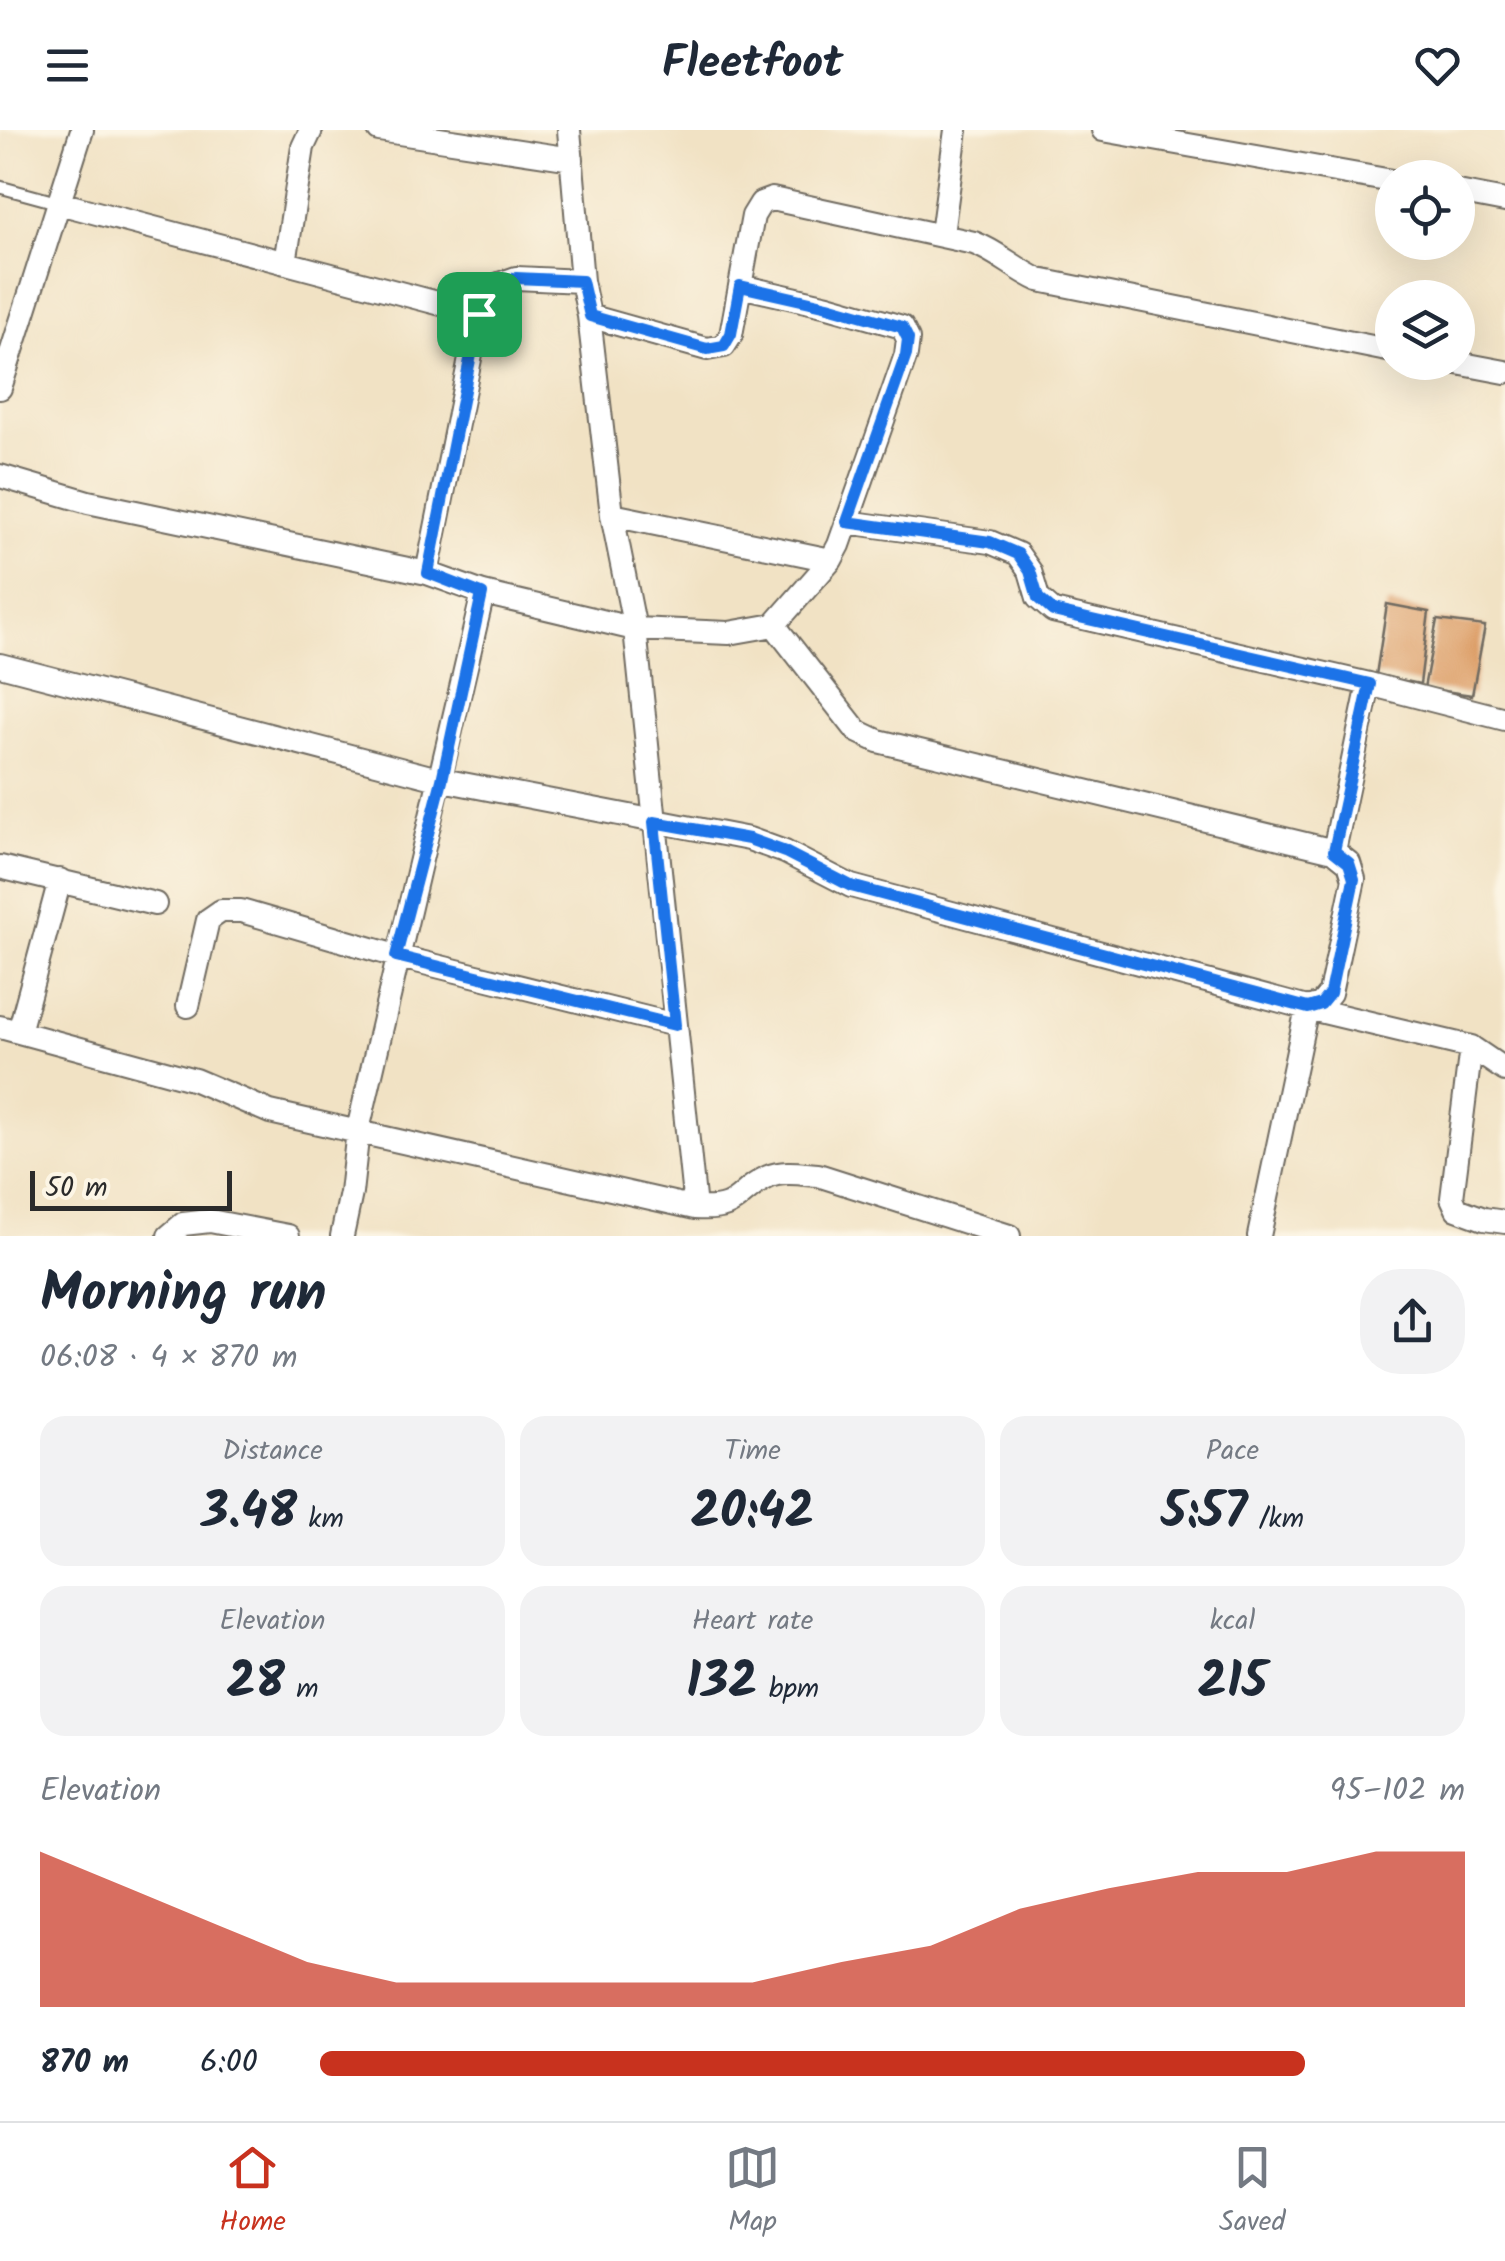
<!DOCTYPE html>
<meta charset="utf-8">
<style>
body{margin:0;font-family:Kalam,sans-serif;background:#f2f2f3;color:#1f2937;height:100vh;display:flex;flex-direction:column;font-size:38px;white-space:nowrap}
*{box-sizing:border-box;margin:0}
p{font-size:32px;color:#747a83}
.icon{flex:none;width:55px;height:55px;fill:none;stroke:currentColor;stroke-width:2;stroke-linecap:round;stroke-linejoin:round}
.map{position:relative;height:1106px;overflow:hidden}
.side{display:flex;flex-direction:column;background:#fff;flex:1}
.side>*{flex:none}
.fabs{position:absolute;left:1375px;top:30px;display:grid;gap:20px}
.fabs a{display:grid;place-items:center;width:100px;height:100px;border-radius:50%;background:#fff;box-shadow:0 10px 40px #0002;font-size:50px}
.scale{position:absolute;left:30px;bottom:25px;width:202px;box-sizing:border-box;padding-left:10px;border:5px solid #2b2b2b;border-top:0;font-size:28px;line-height:35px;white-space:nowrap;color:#2b2b2b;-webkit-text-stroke:8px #fcf5e5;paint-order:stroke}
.pin{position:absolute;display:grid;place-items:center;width:85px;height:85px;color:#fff;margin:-42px;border-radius:20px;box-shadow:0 5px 15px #0006}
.round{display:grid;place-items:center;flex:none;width:105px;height:105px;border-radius:40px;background:#f2f2f3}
.summary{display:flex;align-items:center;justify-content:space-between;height:170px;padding:0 40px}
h1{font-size:55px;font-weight:700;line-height:75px}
.figures{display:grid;grid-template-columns:repeat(3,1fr);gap:15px;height:170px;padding:10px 40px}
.figures div{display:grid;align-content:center;border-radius:25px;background:#f2f2f3;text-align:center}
.figures b{font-size:50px;font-weight:700}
.figures small{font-size:28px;font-weight:400}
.figures p{font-size:28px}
.chart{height:280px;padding:20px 40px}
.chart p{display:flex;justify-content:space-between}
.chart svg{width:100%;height:180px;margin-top:10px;fill:#c8321e;opacity:.7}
ul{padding:0 40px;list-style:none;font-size:32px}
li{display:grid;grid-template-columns:160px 120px 1fr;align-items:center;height:75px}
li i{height:25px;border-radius:12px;background:#c8321e}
header{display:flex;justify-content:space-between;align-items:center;height:130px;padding:0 40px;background:#fff;font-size:45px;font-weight:700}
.dock{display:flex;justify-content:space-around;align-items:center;height:140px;border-top:2px solid #e0e1e3;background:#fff;font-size:28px;color:#747a83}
.dock a{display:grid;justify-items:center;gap:5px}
.dock .selected{color:#c8321e}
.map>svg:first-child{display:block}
.building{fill:#da985e}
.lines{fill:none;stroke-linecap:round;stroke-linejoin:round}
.service-casing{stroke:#706b61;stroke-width:15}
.minor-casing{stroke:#706b61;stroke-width:26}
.service{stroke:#fff;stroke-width:11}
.minor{stroke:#fff;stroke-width:22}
.route-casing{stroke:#fff;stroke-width:20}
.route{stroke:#1a73e8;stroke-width:12}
</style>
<header><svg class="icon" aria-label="menu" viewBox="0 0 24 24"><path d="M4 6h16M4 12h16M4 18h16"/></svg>Fleetfoot<svg class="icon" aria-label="heart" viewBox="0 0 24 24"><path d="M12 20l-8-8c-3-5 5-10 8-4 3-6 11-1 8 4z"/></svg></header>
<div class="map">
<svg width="1505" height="1106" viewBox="0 0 1505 1106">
<rect width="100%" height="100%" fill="#fcf5e5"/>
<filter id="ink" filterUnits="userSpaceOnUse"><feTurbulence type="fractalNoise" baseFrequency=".01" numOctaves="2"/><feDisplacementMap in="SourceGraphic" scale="20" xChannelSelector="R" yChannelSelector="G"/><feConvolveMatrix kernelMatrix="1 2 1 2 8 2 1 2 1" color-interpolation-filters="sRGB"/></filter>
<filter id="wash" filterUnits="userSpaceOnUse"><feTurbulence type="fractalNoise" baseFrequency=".0048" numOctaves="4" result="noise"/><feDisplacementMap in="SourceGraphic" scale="40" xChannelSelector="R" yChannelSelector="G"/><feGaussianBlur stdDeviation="2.25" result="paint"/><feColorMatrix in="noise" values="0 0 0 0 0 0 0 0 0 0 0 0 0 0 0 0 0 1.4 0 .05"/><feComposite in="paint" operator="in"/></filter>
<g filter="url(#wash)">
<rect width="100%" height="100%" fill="#f1e2c4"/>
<g id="blocks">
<path class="building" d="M 1387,474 L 1429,482 L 1420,554 L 1376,545 Z
M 1437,490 L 1485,496 L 1472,565 L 1424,558 Z"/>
</g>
</g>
<g filter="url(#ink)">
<use href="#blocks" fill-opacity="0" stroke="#706b61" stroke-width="2.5"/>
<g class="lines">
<g class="service-casing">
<path id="service" d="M 0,57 L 59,73"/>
</g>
<g class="minor-casing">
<path id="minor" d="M 379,0 L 572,29
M 569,0 L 582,151 L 589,186 L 612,385 L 635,499 L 695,1078
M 1103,0 L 1392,51
M 1458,62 L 1505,71
M 59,73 L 479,184
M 942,104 L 956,0
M 285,133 L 303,17 L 311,0
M 582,151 L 516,148 L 499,154 L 479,184 L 427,443 L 483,463 L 635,499 L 729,503 L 774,495 L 831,430
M 589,186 L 707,219 L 724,216 L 731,205 L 753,86 L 761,73 L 772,69 L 974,113 C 998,122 1015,139 1039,150 L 1392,221
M 1452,232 L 1505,242
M 0,258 L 82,0
M 0,346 L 88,372 L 427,443
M 612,385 L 831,430 L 839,415 L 906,225 L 908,209 L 902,197 L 828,176 L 740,156
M 847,392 L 990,412 L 1018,424 L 1030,441 L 1038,468 L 1053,481 L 1369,554 L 1505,589
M 0,535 L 442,650 L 749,709 L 785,722 L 851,756 L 1307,878 L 1321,874 L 1330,863 L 1354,749 L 1349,733 L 1334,721 L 878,611 L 857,601 L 774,495
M 1334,721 L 1369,554
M 0,737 L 155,774
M 188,876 L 208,790 L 221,781 L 241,781 L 396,826 L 675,895
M 0,897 L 195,950 L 270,982 L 695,1078 C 742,1081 733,1064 768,1047 C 783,1040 803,1044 818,1045 L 1009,1106
M 19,902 L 60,750
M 1471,917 L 1452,1068 L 1457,1079 L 1484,1089 L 1505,1092
M 169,1106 L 183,1094 L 210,1091 L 288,1106
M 342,1106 L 351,1063 L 358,1000 L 483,463
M 1259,1106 L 1307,878 L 1471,917 L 1505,940"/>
</g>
<use href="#service" class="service"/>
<use href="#minor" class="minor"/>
</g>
</g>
<g class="lines" filter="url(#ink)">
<g class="route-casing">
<path id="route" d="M 516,148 L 582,151 L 590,186 L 707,219 L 724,216 L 731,204 L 740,156 L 828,176 L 902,197 L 908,209 L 906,225 L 847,392 L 990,412 L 1018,424 L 1030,441 L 1038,468 L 1053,481 L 1370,554 L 1334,721 L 1349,733 L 1354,749 L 1330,863 L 1321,874 L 1308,878 L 851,756 L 785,722 L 749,709 L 654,692 L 675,895 L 396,826 L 442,650 L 482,464 L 428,443 L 479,184 L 499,154 Z"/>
</g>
<use href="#route" class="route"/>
</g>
</svg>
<div class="fabs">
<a><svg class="icon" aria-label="locate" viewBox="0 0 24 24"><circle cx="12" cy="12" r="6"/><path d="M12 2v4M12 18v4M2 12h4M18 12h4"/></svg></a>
<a><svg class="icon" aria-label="layers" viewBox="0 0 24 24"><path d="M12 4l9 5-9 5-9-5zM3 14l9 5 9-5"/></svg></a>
</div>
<div class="scale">50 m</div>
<div class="pin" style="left:479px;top:184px;background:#1e9e55"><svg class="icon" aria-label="arrive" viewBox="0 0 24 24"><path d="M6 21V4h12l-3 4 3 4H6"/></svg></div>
</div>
<section class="side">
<div class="summary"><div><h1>Morning run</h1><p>06:08 · 4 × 870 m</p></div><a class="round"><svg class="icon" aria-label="share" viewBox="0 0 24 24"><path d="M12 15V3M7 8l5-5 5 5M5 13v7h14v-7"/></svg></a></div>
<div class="figures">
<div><p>Distance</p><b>3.48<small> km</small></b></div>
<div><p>Time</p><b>20:42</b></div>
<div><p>Pace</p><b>5:57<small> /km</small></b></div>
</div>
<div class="figures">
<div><p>Elevation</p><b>28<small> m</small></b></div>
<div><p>Heart rate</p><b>132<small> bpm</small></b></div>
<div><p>kcal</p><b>215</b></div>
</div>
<div class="chart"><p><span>Elevation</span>95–102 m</p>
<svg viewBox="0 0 160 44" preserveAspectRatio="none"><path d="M0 44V6L10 15L20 24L30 33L40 38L50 38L60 38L70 38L80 38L90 33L100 29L110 20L120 15L130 11L140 11L150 6L160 6V44z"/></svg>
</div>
<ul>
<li><b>870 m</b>6:00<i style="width:86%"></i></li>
</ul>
</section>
<nav class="dock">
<a class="selected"><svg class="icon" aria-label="home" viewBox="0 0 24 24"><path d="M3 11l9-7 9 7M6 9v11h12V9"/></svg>Home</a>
<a><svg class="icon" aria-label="map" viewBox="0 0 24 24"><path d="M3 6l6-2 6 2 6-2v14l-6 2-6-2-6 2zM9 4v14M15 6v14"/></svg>Map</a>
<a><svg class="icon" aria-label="saved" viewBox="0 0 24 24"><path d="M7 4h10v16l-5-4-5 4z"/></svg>Saved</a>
</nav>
